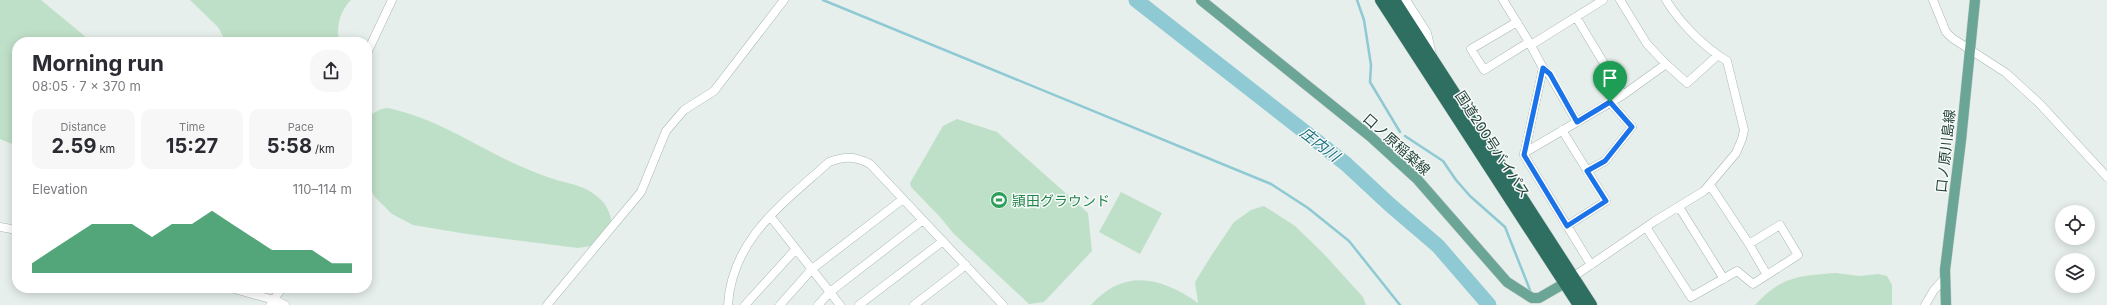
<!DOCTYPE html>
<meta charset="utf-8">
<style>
body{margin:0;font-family:Inter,"Noto Sans JP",sans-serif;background:#f7f7f7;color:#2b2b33;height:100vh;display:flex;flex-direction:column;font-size:15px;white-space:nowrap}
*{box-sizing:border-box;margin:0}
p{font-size:13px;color:#7c7c81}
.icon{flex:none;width:22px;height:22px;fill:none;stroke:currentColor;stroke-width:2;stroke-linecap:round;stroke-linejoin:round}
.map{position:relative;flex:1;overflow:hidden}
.sheet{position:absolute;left:12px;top:37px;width:360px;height:256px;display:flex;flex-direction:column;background:#fff;border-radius:16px;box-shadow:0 2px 10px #0003}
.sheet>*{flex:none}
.buttons{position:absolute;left:2055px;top:205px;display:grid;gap:8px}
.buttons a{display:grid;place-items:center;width:40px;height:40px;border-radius:50%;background:#fff;box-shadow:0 2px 10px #0003;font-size:20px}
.pin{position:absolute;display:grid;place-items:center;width:34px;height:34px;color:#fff;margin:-41px -17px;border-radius:50% 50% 50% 0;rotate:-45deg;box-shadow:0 0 4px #0007}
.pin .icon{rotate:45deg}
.round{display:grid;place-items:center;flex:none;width:42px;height:42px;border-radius:16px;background:#f7f7f7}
.summary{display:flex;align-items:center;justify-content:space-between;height:68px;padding:0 20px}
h1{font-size:22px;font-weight:700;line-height:30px}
.figures{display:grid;grid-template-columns:repeat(3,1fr);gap:6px;height:68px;padding:4px 20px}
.figures div{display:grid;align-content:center;border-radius:10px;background:#f7f7f7;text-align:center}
.figures b{font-size:20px;font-weight:700}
.figures small{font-size:11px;font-weight:400}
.figures p{font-size:11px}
.chart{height:112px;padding:8px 20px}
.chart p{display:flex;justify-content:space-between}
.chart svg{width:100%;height:72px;margin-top:4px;fill:#0b8043;opacity:.7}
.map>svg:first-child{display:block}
.green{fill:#bfe0c8}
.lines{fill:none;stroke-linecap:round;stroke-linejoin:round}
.stream{stroke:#8ec9d4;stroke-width:2.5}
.river{stroke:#8ec9d4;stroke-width:15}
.minor-casing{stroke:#a8b8b2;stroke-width:9}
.major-casing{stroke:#c2cac8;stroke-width:11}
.highway-casing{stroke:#c2cac8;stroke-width:13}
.minor{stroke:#fff;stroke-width:8}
.major{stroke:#6aa596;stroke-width:10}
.highway{stroke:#2f6f62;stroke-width:12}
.route-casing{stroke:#fff;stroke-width:8}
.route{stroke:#1a73e8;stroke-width:5}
.labels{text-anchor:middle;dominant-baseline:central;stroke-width:3;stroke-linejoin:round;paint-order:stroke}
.street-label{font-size:14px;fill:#24423a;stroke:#f7fbf9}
.leisure-label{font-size:14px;fill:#27864d;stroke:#f7fbf9;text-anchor:start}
.water-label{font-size:15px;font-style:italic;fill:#1c6f80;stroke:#f7fbf9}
</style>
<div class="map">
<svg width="2107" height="305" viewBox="0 0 2107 305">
<rect width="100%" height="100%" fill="#e6efeb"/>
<path class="green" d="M 0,0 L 41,0 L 92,42 L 17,42 L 17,146 L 0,139 Z
M 190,0 L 351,0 C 340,11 336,26 339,42 L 226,42 L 218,27 Z
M 388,108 C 436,118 475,146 520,166 C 532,171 546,177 560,181 C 572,184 583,186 594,194 C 605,202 610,210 612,224 L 591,246 L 578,248 L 467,234 L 413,225 L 392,214 L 375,197 L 367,184 L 367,117 L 381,109 Z
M 957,119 L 997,132 L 1088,213 L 1092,251 L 1044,302 L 1029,304 L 954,234 L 940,217 L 911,187 L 910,183 L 943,126 Z
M 1121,192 L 1162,213 L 1140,254 L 1099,232 Z
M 1264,206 L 1295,226 L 1323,253 L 1363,297 L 1366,305 L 1091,305 C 1124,268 1161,277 1198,303 L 1195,282 L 1211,256 L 1234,222 L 1251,210 Z
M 1836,273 L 1859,276 L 1878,274 L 1887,276 L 1892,285 L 1892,305 L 1755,305 C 1782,276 1798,276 1836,273 Z"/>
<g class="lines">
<path class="stream" d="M 823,0 L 1271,184 L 1308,208 L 1349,241 L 1400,305
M 1357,0 L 1364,20 L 1371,65 L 1370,82 L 1400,132
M 1405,136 L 1443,161 L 1456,180 L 1470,196 L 1505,227 L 1530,290"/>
<path class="river" d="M 1136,0 L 1346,164 L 1389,204 L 1438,246 L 1489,305"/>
<g class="minor-casing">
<path id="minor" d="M 1406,0 L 1427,33 L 1432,55
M 1503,0 L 1529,42 L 1543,68 L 1524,155 L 1591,265
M 1620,0 L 1647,44 L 1666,64 L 1687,83 L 1718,55
M 1933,0 L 1946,32 L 1952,38 L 2006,73 L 2040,104 L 2107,177
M 1576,17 L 1623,95
M 1517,22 L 1471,49 L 1484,70 L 1529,42
M 1531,45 L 1603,0
M 367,53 L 392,0
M 1543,68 L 1549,74 L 1577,122
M 1562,130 L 1606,201 L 1567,226
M 1524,153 L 1623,95 L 1666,64
M 1587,171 L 1605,161 L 1632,127 L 1610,102
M 1679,207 L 1724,279
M 770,216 L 840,305
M 0,227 L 17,230
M 1646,227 L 1691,297 L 1737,271 L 1753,284 L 1798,255 L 1780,225 L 1749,244 L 1710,185
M 1749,244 L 1767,275
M 1570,279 L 1655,221 L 1704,191 L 1736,153 L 1742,139 L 1744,130 L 1727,61 C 1704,47 1680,23 1666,0
M 231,288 L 274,300 L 285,305
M 270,305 L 282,288
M 547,305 L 641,192 L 666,131 L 684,110 L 714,91 L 784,0
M 728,305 C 732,238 784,203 829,162 C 845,156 855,156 870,164 L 1003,305
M 745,305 L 796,249
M 780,305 L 812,269 L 903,199
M 818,305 L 830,292 L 923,220
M 859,305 L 943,241
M 914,305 L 966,265
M 1925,305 L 1934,290 L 1945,278"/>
</g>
<g class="major-casing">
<path id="major" d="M 1201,0 L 1371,137 L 1417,179 L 1507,282 L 1532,298 L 1539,298 L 1565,283
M 1946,305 L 1945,270 L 1961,140 L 1975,0"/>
</g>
<g class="highway-casing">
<path id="highway" d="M 1381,0 L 1579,305
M 1394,0 L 1591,305"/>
</g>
<use href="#minor" class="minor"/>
<use href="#major" class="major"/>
<use href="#highway" class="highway"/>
</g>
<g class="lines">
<g class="route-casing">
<path id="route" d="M 1543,68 L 1550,74 L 1577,122 L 1610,102 L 1632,127 L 1605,161 L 1587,171 L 1606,201 L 1567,226 L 1524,155 Z"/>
</g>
<use href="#route" class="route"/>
</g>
<defs>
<g id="stadium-disc" transform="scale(0.9)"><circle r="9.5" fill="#2e9e5b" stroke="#f7fbf9"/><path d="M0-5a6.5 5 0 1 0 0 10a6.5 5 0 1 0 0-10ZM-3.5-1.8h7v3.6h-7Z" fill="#fff"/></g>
</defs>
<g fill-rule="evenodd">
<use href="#stadium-disc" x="999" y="200"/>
</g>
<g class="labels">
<g class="street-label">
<text transform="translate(1397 144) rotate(42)">口ノ原稲築線</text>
<text transform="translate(1493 144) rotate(57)">国道200号バイパス</text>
<text transform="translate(1945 151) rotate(-84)">口ノ原川島線</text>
</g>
<g class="leisure-label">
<text x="1012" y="200">頴田グラウンド</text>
</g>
<g class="water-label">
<text transform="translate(1320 144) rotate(38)">庄内川</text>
</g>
</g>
</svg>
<div class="buttons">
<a><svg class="icon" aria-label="locate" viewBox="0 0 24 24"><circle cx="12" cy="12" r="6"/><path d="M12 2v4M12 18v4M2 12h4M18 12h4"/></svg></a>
<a><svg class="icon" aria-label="layers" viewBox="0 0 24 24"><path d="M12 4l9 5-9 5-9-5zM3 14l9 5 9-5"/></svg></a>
</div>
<div class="pin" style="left:1610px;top:102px;background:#1e9e55"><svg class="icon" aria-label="arrive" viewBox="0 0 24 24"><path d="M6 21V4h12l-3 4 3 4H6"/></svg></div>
<section class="sheet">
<div class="summary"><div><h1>Morning run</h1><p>08:05 · 7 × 370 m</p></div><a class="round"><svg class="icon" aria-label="share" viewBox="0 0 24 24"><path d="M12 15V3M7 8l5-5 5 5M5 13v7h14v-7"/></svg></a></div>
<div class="figures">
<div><p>Distance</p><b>2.59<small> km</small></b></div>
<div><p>Time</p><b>15:27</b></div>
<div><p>Pace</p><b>5:58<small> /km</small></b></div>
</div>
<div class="chart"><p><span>Elevation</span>110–114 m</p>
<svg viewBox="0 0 160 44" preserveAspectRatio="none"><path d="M0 44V38L10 30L20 22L30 14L40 14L50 14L60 22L70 14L80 14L90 6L100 14L110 22L120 30L130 30L140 30L150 38L160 38V44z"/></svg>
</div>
</section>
</div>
